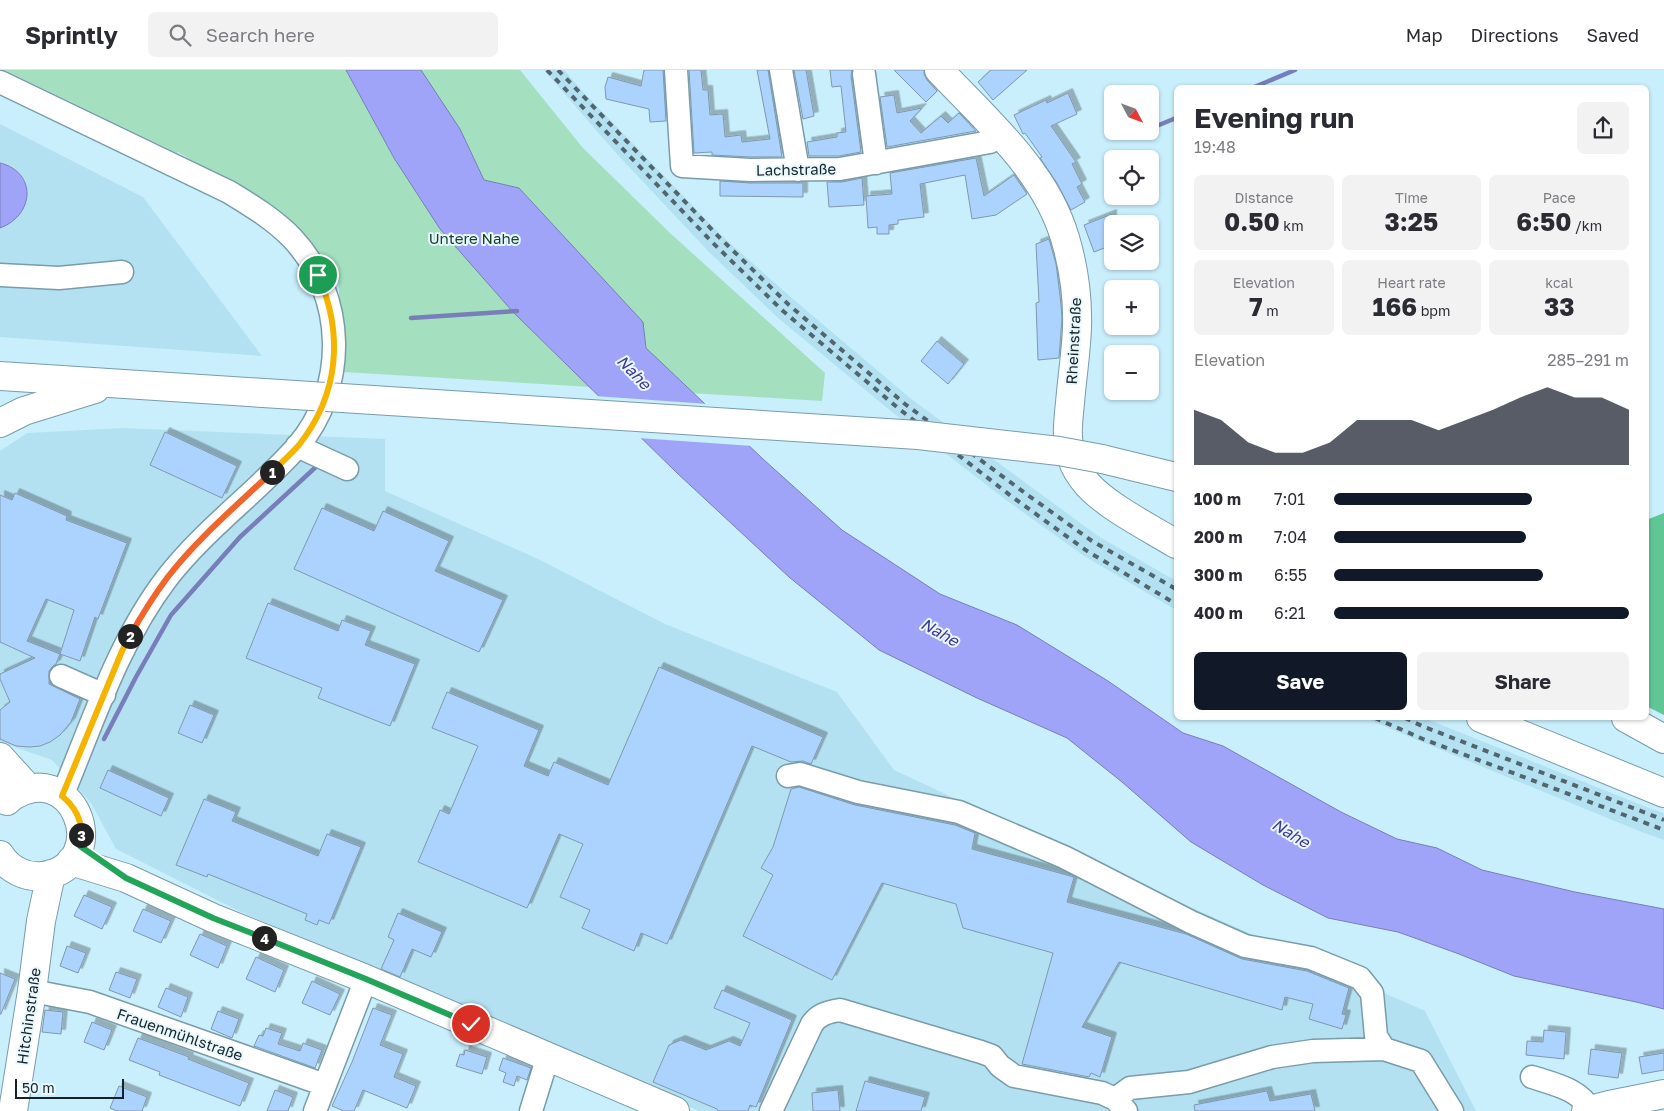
<!DOCTYPE html>
<meta charset="utf-8">
<style>
body{margin:0;font-family:"Golos Text",sans-serif;background:#f2f2f3;color:#2b2b33;height:100vh;display:flex;flex-direction:column;font-size:19px;white-space:nowrap}
*{box-sizing:border-box;margin:0}
p{font-size:16px;color:#7c7c81}
.icon{flex:none;width:28px;height:28px;fill:none;stroke:currentColor;stroke-width:2;stroke-linecap:round;stroke-linejoin:round}
.map{position:relative;flex:1;overflow:hidden}
.drawer{position:absolute;left:1174px;top:15px;width:475px;height:635px;display:flex;flex-direction:column;background:#fff;border-radius:8px;box-shadow:0 1px 4px #0004}
.drawer>*{flex:none}
.needle{width:32px;rotate:131deg}
.buttons{position:absolute;left:1104px;top:15px;display:grid;gap:10px}
.buttons a{display:grid;place-items:center;width:55px;height:55px;border-radius:8px;background:#fff;box-shadow:0 1px 4px #0004;font-size:25px}
.scale{position:absolute;left:15px;bottom:12px;width:109px;box-sizing:border-box;padding-left:5px;border:2px solid #162429;border-top:0;font-size:14px;line-height:18px;white-space:nowrap;color:#162429;-webkit-text-stroke:4px #e9f8fd;paint-order:stroke}
.pin{position:absolute;display:grid;place-items:center;width:42px;height:42px;color:#fff;margin:-21px;border:2px solid #fff;border-radius:50%;box-shadow:0 1px 5px #0007}
.km{position:absolute;width:25px;height:25px;margin:-12px;border-radius:50%;background:#222;color:#fff;font-size:14px;line-height:25px;text-align:center}
.round{display:grid;place-items:center;flex:none;width:52px;height:52px;border-radius:8px;background:#f2f2f3}
.head{display:flex;align-items:center;justify-content:space-between;height:85px;padding:0 20px}
h1{font-size:28px;font-weight:700;line-height:38px}
.stats{display:grid;grid-template-columns:repeat(3,1fr);gap:8px;height:85px;padding:5px 20px}
.stats div{display:grid;align-content:center;border-radius:8px;background:#f2f2f3;text-align:center}
.stats b{font-size:25px;font-weight:700}
.stats small{font-size:14px;font-weight:400}
.stats p{font-size:14px}
.chart{height:140px;padding:10px 20px}
.chart p{display:flex;justify-content:space-between}
.chart svg{width:100%;height:90px;margin-top:5px;fill:#111827;opacity:.7}
.primary-button{display:flex;gap:10px;margin-top:auto;padding:10px 20px}
.primary-button a{flex:1;height:58px;border-radius:8px;background:#111827;color:#fff;font-size:20px;font-weight:700;line-height:58px;text-align:center}
.primary-button a+a{background:#f2f2f3;color:#2b2b33}
ul{padding:0 20px;list-style:none;font-size:16px}
li{display:grid;grid-template-columns:80px 60px 1fr;align-items:center;height:38px}
li i{height:12px;border-radius:6px;background:#111827}
header{display:flex;align-items:center;gap:30px;box-sizing:border-box;height:70px;padding:0 25px;background:#fff;border-bottom:1px solid #e1e1e2}
header strong{font-size:24px}
nav{display:flex;gap:28px;margin-inline-start:auto;font-size:18px}
.search{width:350px;height:45px;background:#f2f2f3;display:flex;align-items:center;gap:12px;box-sizing:border-box;padding:0 18px;border-radius:8px;color:#7c7c81;font-size:19px}
.map>svg:first-child{display:block}
.built{fill:#b4e1f1}
.green{fill:#a4e0c0}
.forest{fill:#60c695}
.water{fill:#a0a4f8;stroke:#777eba}
.pier{fill:#c9effc}
.lines{fill:none;stroke-linecap:round;stroke-linejoin:round}
.stream{stroke:#777eba;stroke-width:4.5}
.building{fill:#acd3fd;stroke:#8197ae;fill-rule:evenodd;filter:url(#shadow)}
.minor-casing{stroke:#799ca8;stroke-width:25}
.major-casing{stroke:#799ca8;stroke-width:30}
.highway-casing{stroke:#799ca8;stroke-width:30}
.minor{stroke:#fff;stroke-width:22}
.major{stroke:#fff;stroke-width:28}
.highway{stroke:#fff;stroke-width:28}
.rail{stroke:#50656d;stroke-width:4;stroke-dasharray:6 6;stroke-linecap:butt}
.highway-bridge-casing{stroke:#799ca8;stroke-width:30;stroke-linecap:butt}
.highway-bridge{stroke:#fff;stroke-width:28}
.split-1-casing{stroke:#fff;stroke-width:10}
.split-2-casing{stroke:#fff;stroke-width:10}
.split-3-casing{stroke:#fff;stroke-width:10}
.split-4-casing{stroke:#fff;stroke-width:10}
.split-5-casing{stroke:#fff;stroke-width:10}
.split-1{stroke:#f5b400;stroke-width:6}
.split-2{stroke:#f0652b;stroke-width:6}
.split-3{stroke:#f5b400;stroke-width:6}
.split-4{stroke:#22a559;stroke-width:6}
.split-5{stroke:#22a559;stroke-width:6}
.labels{text-anchor:middle;dominant-baseline:central;stroke-width:4;stroke-linejoin:round;paint-order:stroke}
.street-label{font-size:15px;fill:#162429;stroke:#e9f8fd}
.park-label{font-size:15px;fill:#133f2b;stroke:#e9f8fd}
.water-label{font-size:16px;font-style:italic;fill:#403897;stroke:#e9f8fd}
</style>
<header>
<strong>Sprintly</strong>
<div class="search"><svg class="icon" aria-label="search" viewBox="0 0 24 24"><circle cx="10" cy="10" r="6"/><path d="M15 15l6 6"/></svg>Search here</div>
<nav><a>Map</a><a>Directions</a><a>Saved</a></nav>
</header>
<div class="map">
<svg width="1664" height="1041" viewBox="0 0 1664 1041">
<defs>
<filter id="shadow"><feDropShadow dx="4.5" dy="-4.5" stdDeviation="0" flood-color="#0004"/></filter>
</defs>
<rect width="100%" height="100%" fill="#c9effc"/>
<path class="built" d="M 544,0 L 564,0 L 587,26 L 722,166 L 793,229 L 910,328 L 1098,466 L 1176,511 L 1176,540 L 1084,486 L 1006,430 L 892,342 L 778,248 L 709,182 L 615,82 Z
M 0,54 L 143,127 L 262,286 L 0,267 Z
M 123,358 L 385,369 L 385,421 L 536,488 L 665,554 L 837,622 L 894,700 L 1147,818 L 1425,941 L 1476,1041 L 699,1041 L 442,925 L 426,922 L 241,842 L 116,779 L 91,733 L 52,690 L 0,672 L 0,381 L 27,363 Z
M 1365,648 L 1424,648 L 1649,738 L 1664,743 L 1664,770 L 1644,763 L 1422,672 Z"/>
<path class="green" d="M 4,0 L 520,0 L 583,78 L 670,163 L 825,303 L 822,331 L 344,302 L 338,206 L 283,146 L 178,82 L 177,83 Z"/>
<path class="forest" d="M 1664,443 L 1664,645 L 1646,636 L 1646,450 Z"/>
<path class="water" d="M 346,0 L 421,0 L 460,59 L 484,110 L 519,118 L 643,252 L 646,278 L 763,389 L 842,460 L 940,524 L 1017,555 L 1108,611 L 1183,663 L 1223,676 L 1341,742 L 1397,769 L 1437,778 L 1482,800 L 1575,822 L 1664,839 L 1664,939 L 1636,932 L 1514,906 L 1459,884 L 1398,862 L 1328,848 L 1263,815 L 1191,772 L 1122,712 L 1067,668 L 977,628 L 879,580 L 789,507 L 677,403 L 513,242 L 440,159 L 394,88 Z
M 0,93 C 37,102 35,145 0,158 Z"/>
<path class="pier" d="M 595,326 L 708,334 L 753,376 L 638,368 Z"/>
<g class="lines">
<path class="stream" d="M 1252,18 L 1295,0
M 1159,55 L 1176,48
M 411,248 L 517,241
M 104,669 L 136,607 L 171,545 L 240,467 L 318,395"/>
</g>
<path class="building" d="M 644,0 L 663,0 L 666,51 L 650,52 L 649,39 L 606,29 L 605,17 L 608,7 L 641,16 Z
M 689,0 L 701,0 L 703,20 L 708,20 L 710,45 L 723,44 L 725,67 L 741,65 L 742,72 L 770,69 L 757,0 L 768,0 L 782,87 L 750,87 L 712,85 L 712,82 L 694,83 Z
M 794,0 L 806,0 L 814,46 L 803,49 Z
M 830,0 L 852,0 L 851,6 L 861,82 L 839,86 L 809,86 L 807,72 L 837,67 L 837,63 L 846,62 L 841,16 L 832,17 Z
M 894,0 L 924,0 L 924,4 L 927,10 L 937,21 L 926,32 Z
M 991,0 L 1027,0 L 993,30 L 978,12 Z
M 1068,23 L 1077,44 L 1051,56 L 1076,92 L 1072,94 L 1082,114 L 1077,117 L 1085,132 L 1071,140 L 1057,113 L 1040,88 L 1042,87 L 1025,63 L 1023,64 L 1014,45 L 1046,30 L 1047,33 Z
M 894,25 L 897,43 L 922,38 L 910,51 L 921,63 L 941,46 L 948,53 L 959,43 L 976,61 L 887,77 L 880,27 Z
M 976,88 L 984,126 L 1014,105 L 1027,124 L 996,145 L 972,149 L 965,105 L 920,114 L 924,147 L 898,150 L 898,154 L 889,155 L 889,164 L 877,164 L 877,157 L 868,158 L 866,126 L 892,124 L 890,103 Z
M 862,108 L 864,135 L 829,137 L 827,112 L 842,112 Z
M 720,111 L 750,113 L 803,113 L 803,127 L 720,126 Z
M 1112,144 L 1112,175 L 1094,182 L 1084,155 Z
M 1049,169 L 1056,194 L 1060,225 L 1062,247 L 1060,275 L 1059,288 L 1038,290 L 1036,233 L 1039,232 L 1036,174 Z
M 937,271 L 964,294 L 948,314 L 921,291 Z
M 165,362 L 237,396 L 222,428 L 150,395 Z
M 15,423 L 67,446 L 66,450 L 127,473 L 98,549 L 95,547 L 80,591 L 60,584 L 56,594 L 53,596 L 49,601 L 49,614 L 80,629 L 71,652 L 60,665 L 50,672 L 40,676 L 30,677 L 16,676 L 0,669 L 0,640 L 10,632 L 0,609 L 0,604 L 35,588 L 0,572 L 0,425 L 12,430 ZM 46,529 L 74,540 L 60,584 L 27,571 Z
M 322,438 L 374,461 L 383,441 L 449,471 L 435,501 L 503,530 L 479,582 L 294,499 Z
M 268,533 L 338,561 L 342,550 L 371,561 L 365,575 L 415,594 L 390,656 L 318,628 L 322,618 L 246,588 Z
M 659,597 L 823,667 L 811,694 L 803,691 L 791,692 L 752,676 L 667,874 L 641,863 L 634,881 L 582,858 L 590,840 L 560,827 L 583,774 L 559,764 L 527,838 L 418,792 L 440,740 L 449,744 L 478,676 L 432,658 L 447,622 L 539,660 L 524,696 L 548,706 L 554,692 L 608,715 Z
M 190,635 L 214,645 L 202,673 L 178,663 Z
M 108,700 L 169,728 L 161,746 L 100,718 Z
M 799,717 L 855,735 L 955,755 L 975,763 L 972,779 L 1074,807 L 1067,832 L 1186,864 L 1242,889 L 1307,901 L 1349,918 L 1342,944 L 1346,945 L 1342,959 L 1309,949 L 1313,934 L 1285,927 L 1282,940 L 1119,892 L 1082,957 L 1112,967 L 1100,1007 L 1091,1003 L 1089,1007 L 1022,994 L 1053,883 L 963,858 L 956,834 L 882,813 L 832,910 L 743,866 L 773,805 L 761,798 L 773,777 L 791,719 Z
M 204,729 L 236,742 L 232,751 L 318,786 L 327,764 L 361,777 L 329,854 L 319,850 L 317,855 L 305,850 L 307,844 L 208,804 L 207,807 L 176,795 Z
M 84,825 L 112,837 L 102,859 L 74,846 Z
M 143,839 L 171,851 L 161,873 L 133,861 Z
M 398,843 L 442,862 L 431,887 L 412,879 L 400,907 L 381,899 L 394,870 L 388,867 Z
M 200,864 L 227,876 L 218,898 L 190,885 Z
M 67,876 L 86,883 L 78,903 L 60,896 Z
M 256,887 L 284,900 L 275,922 L 246,909 Z
M 116,902 L 137,909 L 130,928 L 109,920 Z
M 0,903 L 15,909 L 1,944 L 0,944 Z
M 312,911 L 340,924 L 330,945 L 302,933 Z
M 166,918 L 188,927 L 181,947 L 158,937 Z
M 722,920 L 792,950 L 756,1037 L 750,1035 L 748,1041 L 718,1041 L 717,1039 L 653,1012 L 669,975 L 681,970 L 706,980 L 729,971 L 740,976 L 750,953 L 714,938 Z
M 373,938 L 392,945 L 380,975 L 403,984 L 394,1007 L 416,1016 L 407,1038 L 363,1020 L 354,1041 L 344,1041 L 332,1036 L 352,992 Z
M 45,940 L 63,942 L 61,964 L 42,962 Z
M 218,941 L 239,949 L 232,968 L 211,959 Z
M 92,952 L 112,960 L 104,980 L 84,972 Z
M 266,958 L 282,963 L 278,974 L 300,981 L 303,973 L 322,980 L 315,998 L 254,976 L 259,965 L 263,966 Z
M 1544,960 L 1566,962 L 1564,989 L 1526,985 L 1527,971 L 1543,972 Z
M 138,968 L 189,987 L 188,989 L 249,1013 L 240,1036 L 159,1005 L 160,1002 L 129,990 Z
M 1591,979 L 1622,983 L 1618,1008 L 1588,1004 Z
M 465,980 L 487,987 L 482,1004 L 456,996 L 460,984 L 464,985 Z
M 1664,983 L 1664,1000 L 1642,1004 L 1639,987 Z
M 503,988 L 531,998 L 527,1010 L 517,1006 L 514,1016 L 503,1012 L 506,1003 L 499,1000 Z
M 865,1011 L 925,1027 L 921,1041 L 856,1041 Z
M 119,1016 L 147,1027 L 142,1041 L 117,1041 L 110,1038 Z
M 275,1020 L 293,1027 L 288,1041 L 267,1041 Z
M 838,1020 L 840,1041 L 813,1041 L 812,1023 Z
M 1267,1021 L 1270,1031 L 1311,1024 L 1315,1041 L 1195,1041 L 1194,1035 Z"/>
<g class="lines">
<g class="minor-casing">
<path id="minor" d="M 676,0 L 682,96 L 750,100 L 840,99 L 990,72 L 1001,65
M 781,0 L 798,100
M 864,4 L 876,93
M 0,12 L 229,122 C 252,136 275,150 293,169 C 346,226 348,318 297,377 C 256,423 205,459 167,508 C 118,572 93,652 62,726
M 0,205 L 59,208 L 122,202
M 297,376 L 347,399
M 61,606 L 104,625
M 788,706 L 800,704 L 858,722 L 959,742 L 1064,787 L 1191,852 L 1245,876 L 1311,888 L 1360,908 L 1372,923 L 1376,966 L 1384,979
M 32,921 L 90,932 L 325,1015
M 1532,1007 C 1553,1014 1580,1019 1590,1040
M 1115,1029 L 1130,1018 L 1189,1012 L 1272,987 L 1313,981 L 1384,979 L 1421,991 L 1452,1041
M 315,1041 L 366,909
M 531,1041 L 548,986
M 771,1041 L 812,954 C 819,944 828,942 840,940 L 981,982 L 992,986 L 1000,996 L 1014,1006 L 1102,1023 L 1115,1029 L 1126,1041"/>
</g>
<g class="major-casing">
<path id="major" d="M 939,0 C 986,50 1045,100 1065,168 C 1074,198 1078,227 1077,258 C 1076,283 1072,308 1070,333 C 1068,351 1066,369 1071,386 C 1074,396 1081,407 1088,415 C 1108,437 1150,458 1176,474
M 1481,648 L 1664,723
M 0,785 C 9,799 25,808 43,806 C 116,794 73,681 7,730
M 71,791 L 126,808 L 213,848 L 366,909 L 675,1041
M 13,1041 L 32,921 L 41,851 L 51,804
M 1586,1041 L 1609,1035 L 1664,1024"/>
</g>
<g class="highway-casing">
<path id="highway" d="M 0,306 L 295,325
M 0,353 L 24,341 L 95,319
M 1102,389 L 1176,407
M 1626,648 L 1664,669
M 0,687 L 29,719
M 0,717 L 7,731"/>
</g>
<use href="#minor" class="minor"/>
<use href="#major" class="major"/>
<use href="#highway" class="highway"/>
<path class="rail" d="M 547,0 L 713,173 L 783,241 L 898,338 L 1011,426 L 1087,481 L 1176,534
M 558,0 L 720,168 L 789,235 L 905,334 L 1029,426 L 1092,471 L 1176,519
M 1375,648 L 1423,669 L 1664,760
M 1405,648 L 1422,656 L 1664,750"/>
<g class="highway-bridge-casing">
<path id="highway-bridge" d="M 295,325 L 918,365 L 1059,381 L 1102,389"/>
</g>
<use href="#highway-bridge" class="highway-bridge"/>
</g>
<g class="lines">
<g class="split-1-casing">
<path id="split-1" d="M 272,402 C 281,393 291,384 299,375 C 339,324 344,264 318,205"/>
</g>
<g class="split-2-casing">
<path id="split-2" d="M 130,566 C 141,546 153,527 167,508 C 197,469 236,436 272,402"/>
</g>
<g class="split-3-casing">
<path id="split-3" d="M 81,765 C 82,748 74,736 62,726 L 122,581 L 130,566"/>
</g>
<g class="split-4-casing">
<path id="split-4" d="M 81,765 L 80,776 L 126,808 L 213,848 L 264,868"/>
</g>
<g class="split-5-casing">
<path id="split-5" d="M 264,868 L 366,909 L 471,954"/>
</g>
<use href="#split-1" class="split-1"/>
<use href="#split-2" class="split-2"/>
<use href="#split-3" class="split-3"/>
<use href="#split-4" class="split-4"/>
<use href="#split-5" class="split-5"/>
</g>
<g class="labels">
<g class="street-label">
<text transform="translate(796 99) rotate(-1)">Lachstraße</text>
<text transform="translate(1073 271) rotate(-87)">Rheinstraße</text>
<text transform="translate(28 946) rotate(-82)">Hitchinstraße</text>
<text transform="translate(180 964) rotate(19)">Frauenmühlstraße</text>
</g>
<g class="park-label">
<text x="474" y="168">Untere Nahe</text>
</g>
<g class="water-label">
<text transform="translate(634 302) rotate(46)">Nahe</text>
<text transform="translate(940 562) rotate(29)">Nahe</text>
<text transform="translate(1291 763) rotate(31)">Nahe</text>
</g>
</g>
</svg>
<div class="buttons">
<a><svg class="needle" viewBox="-14 -14 28 28"><path d="M0-13l5 13h-10z" fill="#e53935"/><path d="M0 13l5-13h-10z" fill="#7c7c81"/></svg></a>
<a><svg class="icon" aria-label="locate" viewBox="0 0 24 24"><circle cx="12" cy="12" r="6"/><path d="M12 2v4M12 18v4M2 12h4M18 12h4"/></svg></a>
<a><svg class="icon" aria-label="layers" viewBox="0 0 24 24"><path d="M12 4l9 5-9 5-9-5zM3 14l9 5 9-5"/></svg></a>
<a>+</a>
<a>−</a>
</div>
<div class="scale">50 m</div>
<div class="pin" style="left:318px;top:205px;background:#1e9e55"><svg class="icon" aria-label="arrive" viewBox="0 0 24 24"><path d="M6 21V4h12l-3 4 3 4H6"/></svg></div>
<div class="pin" style="left:471px;top:954px;background:#d93025"><svg class="icon" aria-label="check" viewBox="0 0 24 24"><path d="M5 12l5 5 9-10"/></svg></div>
<b class="km" style="left:272px;top:402px">1</b>
<b class="km" style="left:130px;top:566px">2</b>
<b class="km" style="left:81px;top:765px">3</b>
<b class="km" style="left:264px;top:868px">4</b>
<section class="drawer">
<div class="head"><div><h1>Evening run</h1><p>19:48</p></div><a class="round"><svg class="icon" aria-label="share" viewBox="0 0 24 24"><path d="M12 15V3M7 8l5-5 5 5M5 13v7h14v-7"/></svg></a></div>
<div class="stats">
<div><p>Distance</p><b>0.50<small> km</small></b></div>
<div><p>Time</p><b>3:25</b></div>
<div><p>Pace</p><b>6:50<small> /km</small></b></div>
</div>
<div class="stats">
<div><p>Elevation</p><b>7<small> m</small></b></div>
<div><p>Heart rate</p><b>166<small> bpm</small></b></div>
<div><p>kcal</p><b>33</b></div>
</div>
<div class="chart"><p><span>Elevation</span>285–291 m</p>
<svg viewBox="0 0 160 44" preserveAspectRatio="none"><path d="M0 44V17L10 22L20 33L30 38L40 38L50 33L60 22L70 22L80 22L90 27L100 22L110 17L120 11L130 6L140 11L150 11L160 17V44z"/></svg>
</div>
<ul>
<li><b>100 m</b>7:01<i style="width:67%"></i></li>
<li><b>200 m</b>7:04<i style="width:65%"></i></li>
<li><b>300 m</b>6:55<i style="width:71%"></i></li>
<li><b>400 m</b>6:21<i style="width:100%"></i></li>
</ul>
<div class="primary-button"><a>Save</a><a>Share</a></div>
</section>
</div>
